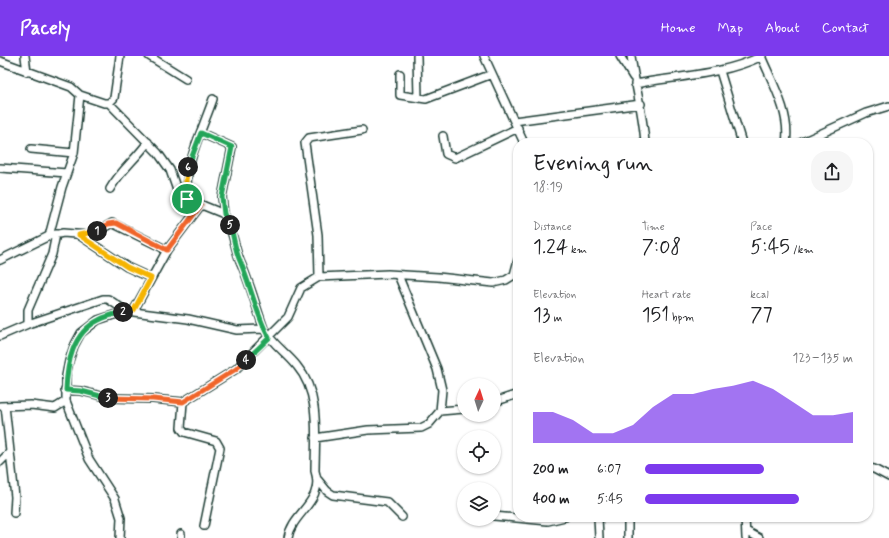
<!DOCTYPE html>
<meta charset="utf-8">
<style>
body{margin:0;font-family:Mynerve,sans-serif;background:#f6f6f6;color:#202124;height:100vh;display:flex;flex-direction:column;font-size:15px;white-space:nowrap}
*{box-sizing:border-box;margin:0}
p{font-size:13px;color:#757577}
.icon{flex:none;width:22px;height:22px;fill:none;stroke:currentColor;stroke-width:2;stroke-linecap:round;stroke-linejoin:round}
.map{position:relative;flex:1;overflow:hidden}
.details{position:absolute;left:513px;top:82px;width:360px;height:384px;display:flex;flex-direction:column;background:#fff;border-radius:16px;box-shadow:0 1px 3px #0004}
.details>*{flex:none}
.needle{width:26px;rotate:4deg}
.controls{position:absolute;left:457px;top:322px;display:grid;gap:8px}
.controls a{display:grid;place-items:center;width:44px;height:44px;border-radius:50%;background:#fff;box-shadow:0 1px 3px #0004;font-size:20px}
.pin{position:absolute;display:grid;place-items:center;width:34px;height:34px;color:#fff;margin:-17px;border:2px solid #fff;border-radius:50%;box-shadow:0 1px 4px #0007}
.km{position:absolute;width:20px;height:20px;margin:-10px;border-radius:50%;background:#222;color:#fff;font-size:11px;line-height:20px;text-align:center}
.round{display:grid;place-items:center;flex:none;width:42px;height:42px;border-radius:16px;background:#f6f6f6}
.overview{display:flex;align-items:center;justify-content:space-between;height:68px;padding:0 20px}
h1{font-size:22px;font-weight:600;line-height:30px}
.stats{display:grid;grid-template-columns:repeat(3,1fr);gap:6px;height:68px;padding:4px 20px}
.stats div{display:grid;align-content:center}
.stats b{font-size:20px;font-weight:600}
.stats small{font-size:11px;font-weight:400}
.stats p{font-size:11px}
.chart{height:112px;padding:8px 20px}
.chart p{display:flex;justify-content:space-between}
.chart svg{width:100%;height:72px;margin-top:4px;fill:#7c3aed;opacity:.7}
ul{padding:0 20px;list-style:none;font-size:13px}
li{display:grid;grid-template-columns:64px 48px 1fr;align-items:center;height:30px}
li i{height:10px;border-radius:5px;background:#7c3aed}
header{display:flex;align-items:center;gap:24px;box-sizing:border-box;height:56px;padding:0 20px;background:#7c3aed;color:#fff}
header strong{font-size:19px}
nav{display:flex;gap:22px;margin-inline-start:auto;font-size:14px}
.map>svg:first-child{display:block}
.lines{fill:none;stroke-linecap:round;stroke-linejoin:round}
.minor-casing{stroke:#1f3d34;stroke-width:10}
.minor{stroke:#fff;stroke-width:7}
.split-1-casing{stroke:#fff;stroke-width:8}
.split-2-casing{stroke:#fff;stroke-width:8}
.split-3-casing{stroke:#fff;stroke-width:8}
.split-4-casing{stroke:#fff;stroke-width:8}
.split-5-casing{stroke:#fff;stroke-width:8}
.split-6-casing{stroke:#fff;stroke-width:8}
.split-7-casing{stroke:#fff;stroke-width:8}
.split-1{stroke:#f0652b;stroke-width:5}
.split-2{stroke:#f5b400;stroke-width:5}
.split-3{stroke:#22a559;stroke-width:5}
.split-4{stroke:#f0652b;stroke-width:5}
.split-5{stroke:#22a559;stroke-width:5}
.split-6{stroke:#22a559;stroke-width:5}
.split-7{stroke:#f5b400;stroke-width:5}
</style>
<header>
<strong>Pacely</strong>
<nav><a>Home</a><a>Map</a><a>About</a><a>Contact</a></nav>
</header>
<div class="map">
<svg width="889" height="482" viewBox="0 0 889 482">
<rect width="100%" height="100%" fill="#fff"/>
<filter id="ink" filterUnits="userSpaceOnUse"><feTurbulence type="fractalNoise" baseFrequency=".025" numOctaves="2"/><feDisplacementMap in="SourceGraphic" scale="8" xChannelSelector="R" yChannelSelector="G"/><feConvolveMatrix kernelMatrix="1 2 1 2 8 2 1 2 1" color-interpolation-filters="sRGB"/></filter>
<g filter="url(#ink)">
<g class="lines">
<g class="minor-casing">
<path id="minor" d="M 25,0 L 27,16
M 149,0 L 186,23
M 417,0 L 418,42
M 484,0 L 524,87
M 620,0 L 633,21
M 631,0 C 635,29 643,57 645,87
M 761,0 C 772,26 791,58 786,87
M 0,5 L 71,31 L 80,39 L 74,97 L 62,131 L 49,180
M 720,15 L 742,87
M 400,18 L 400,39 L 426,43 L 492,18
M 635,28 C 678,20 723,19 762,0
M 80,39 L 104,47 L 109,47 L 114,42 L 120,0
M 109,47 L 158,97 L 170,114 L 178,137 L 187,143 L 224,158 C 233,173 234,190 240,205 C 250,227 256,251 264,273 C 272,288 287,297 297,310 C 321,338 315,380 315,415 C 325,446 292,456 288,482
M 514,65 L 641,48
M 201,77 L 232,91 L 222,141 L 224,158
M 443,80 L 446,98 L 455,102 L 518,72
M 800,87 L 866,57 L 889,50
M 31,93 L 74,97
M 0,112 L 67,117
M 110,133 C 120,115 136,103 148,86
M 187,143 C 184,108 202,75 213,43
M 79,179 L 127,211 L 151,222
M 0,204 L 49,180 L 63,177 L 87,179 L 95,177 L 112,167 L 167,194
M 319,221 L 318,179 L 305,87 L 309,82 L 362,74
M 134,254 L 167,194 L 201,149
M 28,268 L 28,254 L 52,198 L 56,178
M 0,280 L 28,268 L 103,243 L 108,243 L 126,255
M 65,334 L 81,335 L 110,342 L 153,343 L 183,346 L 236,313 L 288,261 L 301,232 L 319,221 L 388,218 L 438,221 L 493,227 L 506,224 L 514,219 L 518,204
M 183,346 L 181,372 L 184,376 L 216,385 L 220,392 L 204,470
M 494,346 L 518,338
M 0,350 L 31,349 L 55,352 L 66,345
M 5,350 L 15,441 L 14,457
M 440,355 L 464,353
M 315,382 L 368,374 L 421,372 L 429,368 L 440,355 L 442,334 L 437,313 L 398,219
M 0,406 L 10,396
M 868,412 L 874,413 L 889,421
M 318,424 L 327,435 L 333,439 L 387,446 L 402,461
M 494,460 L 548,465 L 565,461
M 598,461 L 599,482
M 628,461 L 628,482
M 745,461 L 746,482
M 746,475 L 759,482
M 181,478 L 181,482
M 120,482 L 121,462 L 115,443 L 89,403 L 66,345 L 66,320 L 69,305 L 74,290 L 81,277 L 98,264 L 126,255 L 188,263 L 237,274 L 264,273"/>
</g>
<use href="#minor" class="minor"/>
</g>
</g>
<g class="lines" filter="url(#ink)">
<g class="split-1-casing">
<path id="split-1" d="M 97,175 L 108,168 L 116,167 L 167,194 L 201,149 L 187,143"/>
</g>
<g class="split-2-casing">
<path id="split-2" d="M 97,175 L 79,179 L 127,211 L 151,222 L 134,254 L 123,256"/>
</g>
<g class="split-3-casing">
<path id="split-3" d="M 108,342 L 81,335 L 66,334 C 67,308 72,277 99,264 C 106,260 115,258 123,256"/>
</g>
<g class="split-4-casing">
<path id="split-4" d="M 108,342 L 153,343 L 183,346 L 236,313 L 246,304"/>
</g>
<g class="split-5-casing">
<path id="split-5" d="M 230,169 C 234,181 235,194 240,205 C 251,230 256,258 269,282 L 246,304"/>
</g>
<g class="split-6-casing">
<path id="split-6" d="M 188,111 L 201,77 L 232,91 L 222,141 L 224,158 L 230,169"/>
</g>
<g class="split-7-casing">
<path id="split-7" d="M 187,143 L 186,124 L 188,111"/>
</g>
<use href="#split-1" class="split-1"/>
<use href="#split-2" class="split-2"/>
<use href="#split-3" class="split-3"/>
<use href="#split-4" class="split-4"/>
<use href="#split-5" class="split-5"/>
<use href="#split-6" class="split-6"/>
<use href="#split-7" class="split-7"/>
</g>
</svg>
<div class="controls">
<a><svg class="needle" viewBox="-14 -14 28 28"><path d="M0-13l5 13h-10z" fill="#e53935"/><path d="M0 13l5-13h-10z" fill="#757577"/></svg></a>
<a><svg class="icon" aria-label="locate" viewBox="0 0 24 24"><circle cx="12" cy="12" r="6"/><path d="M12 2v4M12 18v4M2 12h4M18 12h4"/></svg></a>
<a><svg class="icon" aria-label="layers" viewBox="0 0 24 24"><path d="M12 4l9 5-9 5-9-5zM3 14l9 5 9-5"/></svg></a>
</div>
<div class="pin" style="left:187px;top:143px;background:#1e9e55"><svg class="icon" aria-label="arrive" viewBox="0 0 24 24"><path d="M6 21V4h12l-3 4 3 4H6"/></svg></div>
<b class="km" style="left:97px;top:175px">1</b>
<b class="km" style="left:123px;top:256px">2</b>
<b class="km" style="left:108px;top:342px">3</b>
<b class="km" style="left:246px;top:304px">4</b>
<b class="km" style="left:230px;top:169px">5</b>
<b class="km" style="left:188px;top:111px">6</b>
<section class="details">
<div class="overview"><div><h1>Evening run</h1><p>18:19</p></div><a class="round"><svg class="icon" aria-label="share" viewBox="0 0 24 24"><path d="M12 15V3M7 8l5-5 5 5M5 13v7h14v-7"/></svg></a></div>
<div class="stats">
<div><p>Distance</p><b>1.24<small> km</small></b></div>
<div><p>Time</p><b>7:08</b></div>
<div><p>Pace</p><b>5:45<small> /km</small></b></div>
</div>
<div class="stats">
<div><p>Elevation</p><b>13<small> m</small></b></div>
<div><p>Heart rate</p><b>151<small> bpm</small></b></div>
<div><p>kcal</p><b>77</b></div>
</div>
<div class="chart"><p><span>Elevation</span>123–135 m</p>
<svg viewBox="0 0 160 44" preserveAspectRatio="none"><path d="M0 44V25L10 25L20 30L30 38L40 38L50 33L60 22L70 14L80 14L90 11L100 9L110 6L120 11L130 19L140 27L150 27L160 25V44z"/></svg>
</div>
<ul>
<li><b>200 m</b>6:07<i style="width:57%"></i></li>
<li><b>400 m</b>5:45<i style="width:74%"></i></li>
</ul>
</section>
</div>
